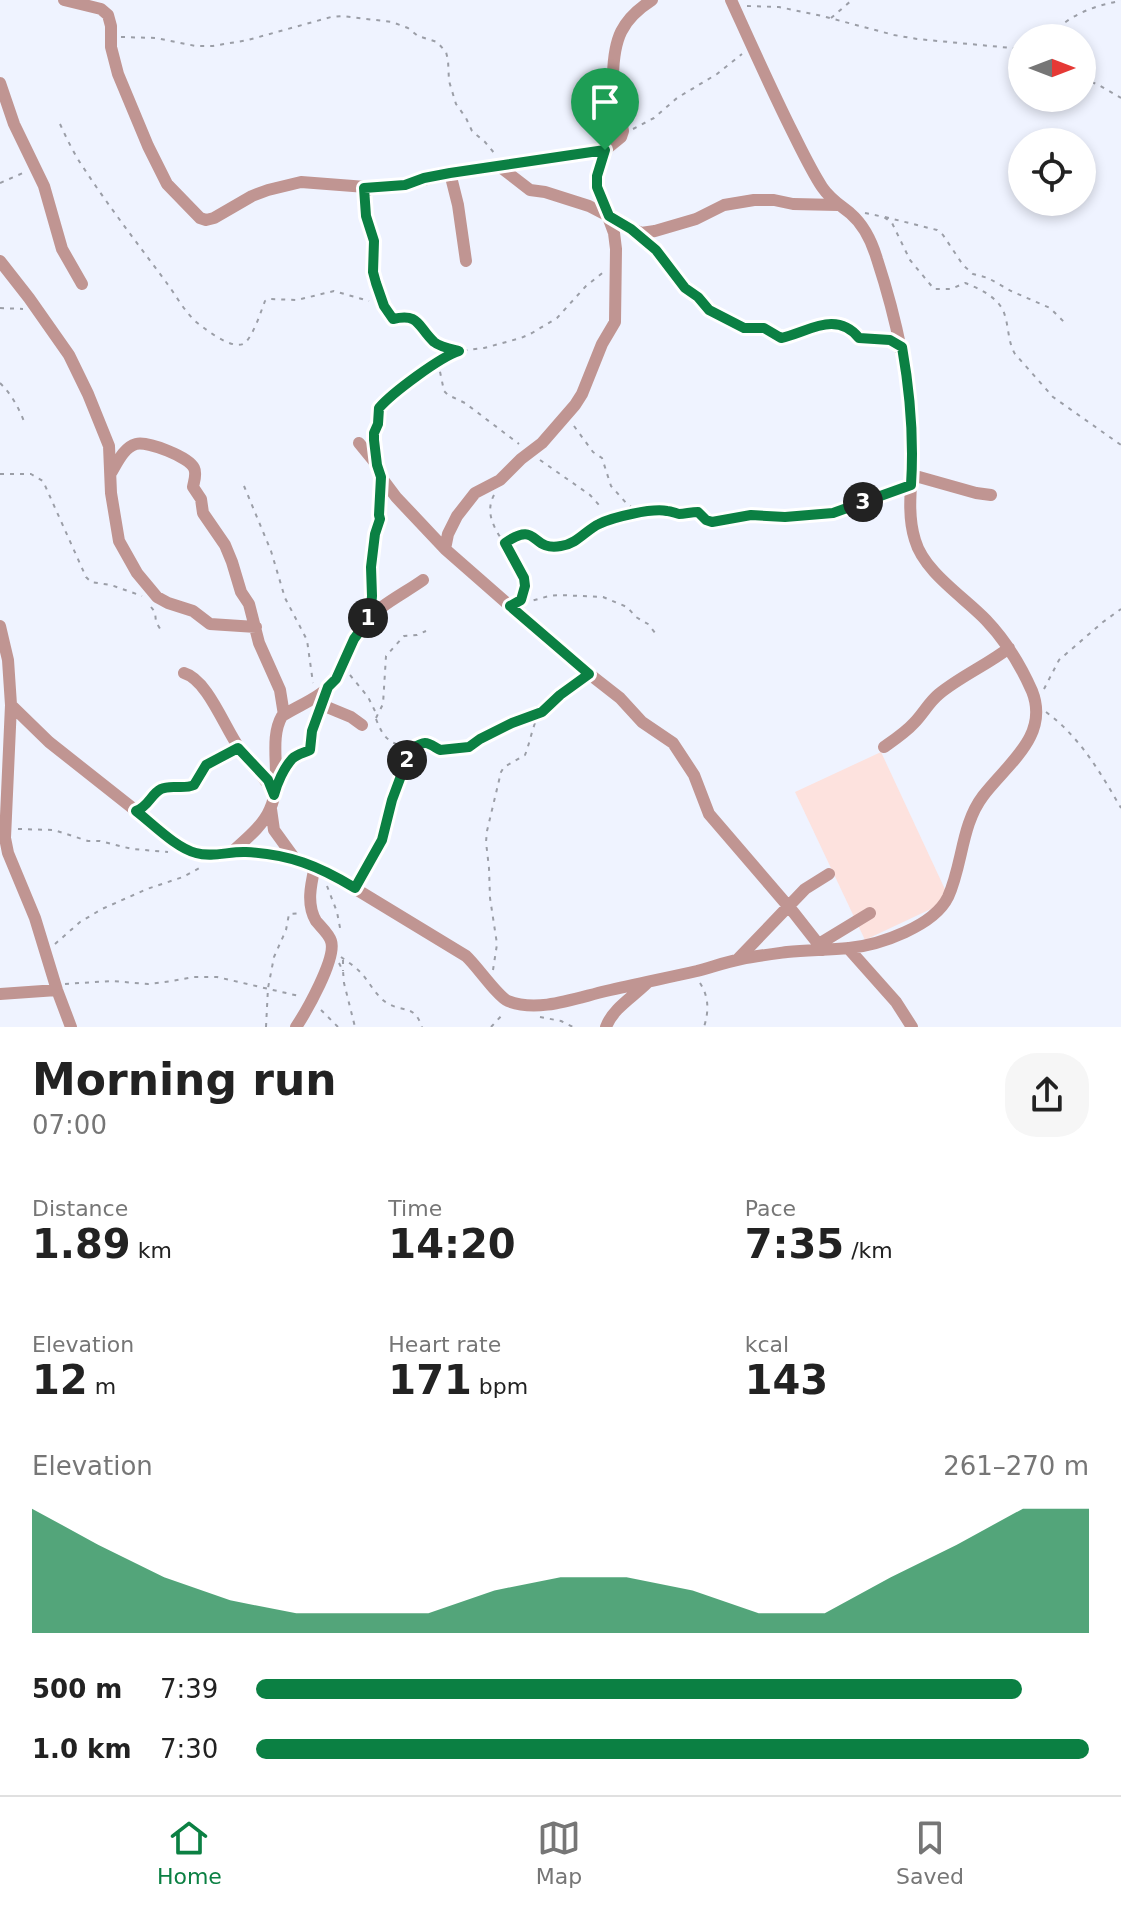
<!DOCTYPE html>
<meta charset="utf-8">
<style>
body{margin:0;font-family:"DejaVu Sans",sans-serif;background:#f6f6f6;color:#222;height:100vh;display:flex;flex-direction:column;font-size:30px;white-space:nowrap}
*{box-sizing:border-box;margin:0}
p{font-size:26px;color:#767676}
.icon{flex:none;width:44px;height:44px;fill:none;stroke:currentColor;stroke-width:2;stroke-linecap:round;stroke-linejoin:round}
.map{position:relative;height:1027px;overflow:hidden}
.sheet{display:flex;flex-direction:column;background:#fff;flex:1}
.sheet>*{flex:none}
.needle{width:52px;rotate:90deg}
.buttons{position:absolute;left:1008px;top:24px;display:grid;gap:16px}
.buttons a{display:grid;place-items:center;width:88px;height:88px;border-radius:50%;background:#fff;box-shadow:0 4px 12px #0003;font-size:40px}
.pin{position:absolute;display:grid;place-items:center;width:68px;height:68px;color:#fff;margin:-82px -34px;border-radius:50% 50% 50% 0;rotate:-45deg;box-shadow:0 0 8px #0007}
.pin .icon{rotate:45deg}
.km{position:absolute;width:40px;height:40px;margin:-20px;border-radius:50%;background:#222;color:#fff;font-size:22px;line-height:40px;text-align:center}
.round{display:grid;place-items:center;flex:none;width:84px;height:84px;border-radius:32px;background:#f6f6f6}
.headline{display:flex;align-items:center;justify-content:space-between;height:136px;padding:0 32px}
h1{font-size:44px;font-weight:700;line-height:60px}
.figures{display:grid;grid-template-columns:repeat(3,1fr);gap:12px;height:136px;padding:8px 32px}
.figures div{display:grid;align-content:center}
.figures b{font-size:40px;font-weight:700}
.figures small{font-size:22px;font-weight:400}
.figures p{font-size:22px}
.chart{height:224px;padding:16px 32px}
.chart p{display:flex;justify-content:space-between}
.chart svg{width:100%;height:144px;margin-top:8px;fill:#0b8043;opacity:.7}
ul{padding:0 32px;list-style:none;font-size:26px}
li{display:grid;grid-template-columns:128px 96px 1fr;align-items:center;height:60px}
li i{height:20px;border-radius:10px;background:#0b8043}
.dock{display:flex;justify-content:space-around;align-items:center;height:112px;border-top:2px solid #e0e0e0;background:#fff;font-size:22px;color:#767676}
.dock a{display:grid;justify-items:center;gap:4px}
.dock .selected{color:#0b8043}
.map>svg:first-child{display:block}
.education{fill:#fde2de}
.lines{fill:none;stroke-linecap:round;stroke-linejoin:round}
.path{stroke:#9b9ea7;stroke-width:2;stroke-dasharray:4 6;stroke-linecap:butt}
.minor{stroke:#c09592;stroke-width:12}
.route-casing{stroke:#fff;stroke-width:16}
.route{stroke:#0b8043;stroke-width:10}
</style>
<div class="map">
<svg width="1121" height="1027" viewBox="0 0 1121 1027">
<rect width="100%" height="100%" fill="#eff3ff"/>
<path class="education" d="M 881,752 L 950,900 L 865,940 L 795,792 Z"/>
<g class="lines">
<path class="path" d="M 747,6 L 779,7 L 822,16 L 894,35 L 917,39 L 1022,49
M 831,18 L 852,0
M 121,37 L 156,38 L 196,46 L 213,46 L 248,40 L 331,17 L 342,16 L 392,22 L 408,28 L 418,36 L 437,42 L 446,52 L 448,60 L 449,81 L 456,104 L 466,118 L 472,131 L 485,142 L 495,154
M 1040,38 C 1051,33 1058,28 1067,21 C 1083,10 1102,4 1121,1
M 1082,79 L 1097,84 L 1121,98
M 60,124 C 67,139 74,154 83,167 C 109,207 138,244 166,282 C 176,295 186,315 200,325 C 208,331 231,349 243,344 C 252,340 261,311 265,301 L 268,299 L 297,300 L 334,291 L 369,301
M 633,129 L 654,118 L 677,98 L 717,74 L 742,54
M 0,183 L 23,173
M 865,213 L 884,217 L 892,223 L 910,260 L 934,289 L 951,289 L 965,283 C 981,289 1001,299 1005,316 C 1009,329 1008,342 1015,354 L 1053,397 L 1121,445
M 885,217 L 937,230 L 943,235 L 963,265 L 973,274 L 988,278 L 1011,291 L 1050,308 L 1064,322
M 650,245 L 685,288 L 698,297 L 709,310 L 744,328 L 764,328 L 781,338 C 808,332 837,310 859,338 L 887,340
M 0,308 L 23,309
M 404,317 L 414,319 L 435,342 L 457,351
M 438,362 L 444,391 L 448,395 L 465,403 L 519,444
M 0,383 C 12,395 19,408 25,424
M 574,426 L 593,452 L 602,458 L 611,486 L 628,505 L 640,512 L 667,511 L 677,514 L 698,512 L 706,520 L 712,522 L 751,515 L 785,517 L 833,513 L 901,489
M 374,444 C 373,434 376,433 378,424 C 381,410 375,412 386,399 L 449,354 L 459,351 L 484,348 L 521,338 L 532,333 L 557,318 L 586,286 L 605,271
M 540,460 L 590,495 L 599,505
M 0,474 L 31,474 L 43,481 L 86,577 L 91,582 L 111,585 L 142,596
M 244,486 L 271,551 L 285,598 L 307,640 L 313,683
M 494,495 C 474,533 540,561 520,601
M 505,543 L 523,533 C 534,535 539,545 551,546 C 574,549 580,534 596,525 C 610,517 626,518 640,512
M 372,602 L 371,567 L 375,534 L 380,519 L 379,494
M 524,603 L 549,596 L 559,595 L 603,597 L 627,607 L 636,617 L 648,624 L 656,634
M 151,607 L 155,612 L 156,622 L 162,632
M 350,675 L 368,697 L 377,715
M 1044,689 L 1059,660 L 1103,622 L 1121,609
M 1046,712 C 1080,737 1100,772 1121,808
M 376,718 L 383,704 L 386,656 L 404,636 L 417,635 L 426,631
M 376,719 C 384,740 390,743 411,749 L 419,744 L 429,743 L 440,750 L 469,747 L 480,739 L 512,723 L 540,713
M 148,804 L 162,789 L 191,787 L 206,765 L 230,752
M 18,829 L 54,830 L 88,841 L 100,841 L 132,849 L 168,852
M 360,881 L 382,840 L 392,800 L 411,750
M 327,886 L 337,912 L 341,933
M 55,944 L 80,922 L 102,909 L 147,889 L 183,877 L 203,866
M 341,957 C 348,962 356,967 362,974 C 370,983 376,996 387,1003 C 404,1013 414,1004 422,1027
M 343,960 L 343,971
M 339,963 L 343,971 L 344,983 L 355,1027
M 493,970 L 497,944 L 490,898 L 489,868 L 486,842 L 487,831 L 501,772 L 504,767 L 525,755 C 529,745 531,734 535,723 C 543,705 563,693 578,681
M 700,983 C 709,997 709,1011 704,1027
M 65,984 L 112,981 L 148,984 L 172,981 L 193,977 L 217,977 L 299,996
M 321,1010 L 338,1027
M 540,1017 L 561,1021 L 573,1027
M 266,1027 L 268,988 L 274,957 L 286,930 L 289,914 L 302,913
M 491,1027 L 504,1013"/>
<path class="minor" d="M 64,0 L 101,9 L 108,15 L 111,26 L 111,47 L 118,74 L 148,146 L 167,184 L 200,218 L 206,220 L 214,218 L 252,196 L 268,190 L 301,182 L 379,188 L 405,185 L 450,173 L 605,150 L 621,137 L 623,131 C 622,122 617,115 615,107 C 612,96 612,86 613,75 C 614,39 621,20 652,0
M 0,83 L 14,124 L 44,186 L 62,249 L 82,284
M 499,166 L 530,190 L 545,192 L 589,206 L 641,233 L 655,231 L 696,219 L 724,205 L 754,200 L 774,200 L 793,204 L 838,205
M 450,173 L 458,205 L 466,261
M 364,188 L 366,216 L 374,241 L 373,272 L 379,293 L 391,318
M 0,261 L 29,298 L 69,355 L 88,394 L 109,446 L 111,493 L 119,541 L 137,573 L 157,597 L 168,603 L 193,611 L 210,624 L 256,627
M 359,443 L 377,465 L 381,477 L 396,497 L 445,549 L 574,662 L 620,698 L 642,722 L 673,743 L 694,775 L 709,814 L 794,913 L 823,950
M 111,473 C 117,463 124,447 136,444 C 148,441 189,457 194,468 C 197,474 194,481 193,487 L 201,499 L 203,513 L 225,545 L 232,562 L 241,592 L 249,604 L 259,643 L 280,690 L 284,715
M 912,475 L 976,493 L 991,495
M 445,549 L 448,534 L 457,516 L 475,493 L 500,480 L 521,459 L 542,443 L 575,405 L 582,394 L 602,344 L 615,322 L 616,249 L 614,233 L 597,187 L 597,176 L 605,150
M 0,626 L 8,660 L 11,705 L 5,838 L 8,853 L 35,918 L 57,990 L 71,1027
M 184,673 C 208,680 225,729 240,749 C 252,765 266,777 274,795
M 11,705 L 49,742 L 178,844 C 183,847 189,851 195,853 C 210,858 229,851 245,852 C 276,853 303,861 331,874 L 466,956 C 477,966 498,997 508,1001 C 538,1013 576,998 606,991 C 636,984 666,978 697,971 C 712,967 726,962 741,959 C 756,956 772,954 787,952 C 808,950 828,950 849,948 C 880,945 934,926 948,897 C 963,864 961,825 983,796 C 1007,764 1050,736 1032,691 C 1021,666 1005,640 986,620 C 964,597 924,572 915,540 C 905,509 914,473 913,440 C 909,376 897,320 877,259 C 872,242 864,225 850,213 C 840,205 830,199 822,187 C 811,170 802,151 793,133 C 771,89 751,44 731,0
M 322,705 L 351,717 L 362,725
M 884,747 C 894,740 906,732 914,723 C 923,714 929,702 939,694 C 961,676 987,665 1009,648
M 279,781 L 294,757 L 310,750 L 312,731 L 328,687
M 271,809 L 274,830 L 295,859
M 232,852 C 245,840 263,826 270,809 C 284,779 267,742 282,716 C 299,705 322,697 334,681 C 346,664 350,642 363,625 C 376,607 405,593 423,580
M 819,944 L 870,913
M 848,948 L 896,1002 L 912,1027
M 738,959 L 805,889 L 829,874
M 0,994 L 57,990
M 296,1027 C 306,1012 337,958 331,941 C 329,934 321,927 316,921 C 306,904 311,884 315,866
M 606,1027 C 613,1008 633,997 647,983"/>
</g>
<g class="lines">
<g class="route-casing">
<path id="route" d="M 605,150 L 597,176 L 597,187 L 609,216 L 631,229 L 656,250 L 685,288 L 698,297 L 709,310 L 744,328 L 764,328 L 781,338 C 808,332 836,310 859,338 L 890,340 L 902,347 C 910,392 914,439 911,485 L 833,513 L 785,517 L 751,515 L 712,522 L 706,520 L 698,512 C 691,512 685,514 679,514 C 675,513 671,511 667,511 C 652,508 613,517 599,524 C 586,530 577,544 561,546 C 530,552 539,519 505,543 L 524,578 L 525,586 L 521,600 L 510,606 L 589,674 L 560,695 L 542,712 L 512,723 L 480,739 L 469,747 L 440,750 C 426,742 427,740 411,749 L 392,800 L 382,840 L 355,888 C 319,866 289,854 246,852 C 230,851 212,858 196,853 C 176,848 153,824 136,811 C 149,806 151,794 161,789 C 171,784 183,790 194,785 L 206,765 L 238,748 L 268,780 L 274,795 C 277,783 284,768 292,759 C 297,754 304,753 310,750 L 312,731 L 328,687 L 336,679 L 354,639 L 370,617 L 372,596 L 371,567 L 375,534 L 380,519 L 379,515 L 381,477 L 377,465 L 374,440 L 374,433 L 378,424 L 379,408 C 392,393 440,357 459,351 C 451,349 440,347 434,342 C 417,326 420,313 393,319 L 384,306 L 376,283 L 373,272 L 374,241 L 366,216 L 364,188 L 405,185 L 424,178 L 450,173 Z"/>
</g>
<use href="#route" class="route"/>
</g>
</svg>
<div class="buttons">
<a><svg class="needle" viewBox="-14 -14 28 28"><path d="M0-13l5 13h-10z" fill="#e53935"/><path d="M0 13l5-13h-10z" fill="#767676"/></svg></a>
<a><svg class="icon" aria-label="locate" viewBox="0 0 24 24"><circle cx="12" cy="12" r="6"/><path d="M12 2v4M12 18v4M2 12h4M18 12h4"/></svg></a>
</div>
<div class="pin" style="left:605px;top:150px;background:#1e9e55"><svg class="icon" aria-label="arrive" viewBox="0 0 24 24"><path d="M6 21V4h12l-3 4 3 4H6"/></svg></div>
<b class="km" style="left:368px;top:618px">1</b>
<b class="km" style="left:407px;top:760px">2</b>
<b class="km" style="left:863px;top:502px">3</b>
</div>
<section class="sheet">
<div class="headline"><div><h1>Morning run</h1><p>07:00</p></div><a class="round"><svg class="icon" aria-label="share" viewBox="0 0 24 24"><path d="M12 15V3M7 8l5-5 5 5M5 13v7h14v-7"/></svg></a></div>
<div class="figures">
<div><p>Distance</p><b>1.89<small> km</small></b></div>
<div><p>Time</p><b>14:20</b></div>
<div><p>Pace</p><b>7:35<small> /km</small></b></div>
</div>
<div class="figures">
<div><p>Elevation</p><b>12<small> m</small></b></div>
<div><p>Heart rate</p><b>171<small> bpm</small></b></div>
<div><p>kcal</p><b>143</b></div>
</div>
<div class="chart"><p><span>Elevation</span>261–270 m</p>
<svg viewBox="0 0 160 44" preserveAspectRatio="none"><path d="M0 44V6L10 17L20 27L30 34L40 38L50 38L60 38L70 31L80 27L90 27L100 31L110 38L120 38L130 27L140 17L150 6L160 6V44z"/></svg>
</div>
<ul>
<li><b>500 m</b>7:39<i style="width:92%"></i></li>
<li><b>1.0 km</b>7:30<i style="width:100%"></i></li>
</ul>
</section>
<nav class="dock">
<a class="selected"><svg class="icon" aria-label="home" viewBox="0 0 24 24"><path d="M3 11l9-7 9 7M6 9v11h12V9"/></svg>Home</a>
<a><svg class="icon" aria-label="map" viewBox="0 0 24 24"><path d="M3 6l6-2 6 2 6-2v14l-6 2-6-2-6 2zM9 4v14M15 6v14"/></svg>Map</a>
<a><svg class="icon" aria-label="saved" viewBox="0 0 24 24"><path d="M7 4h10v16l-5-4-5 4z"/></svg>Saved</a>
</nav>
